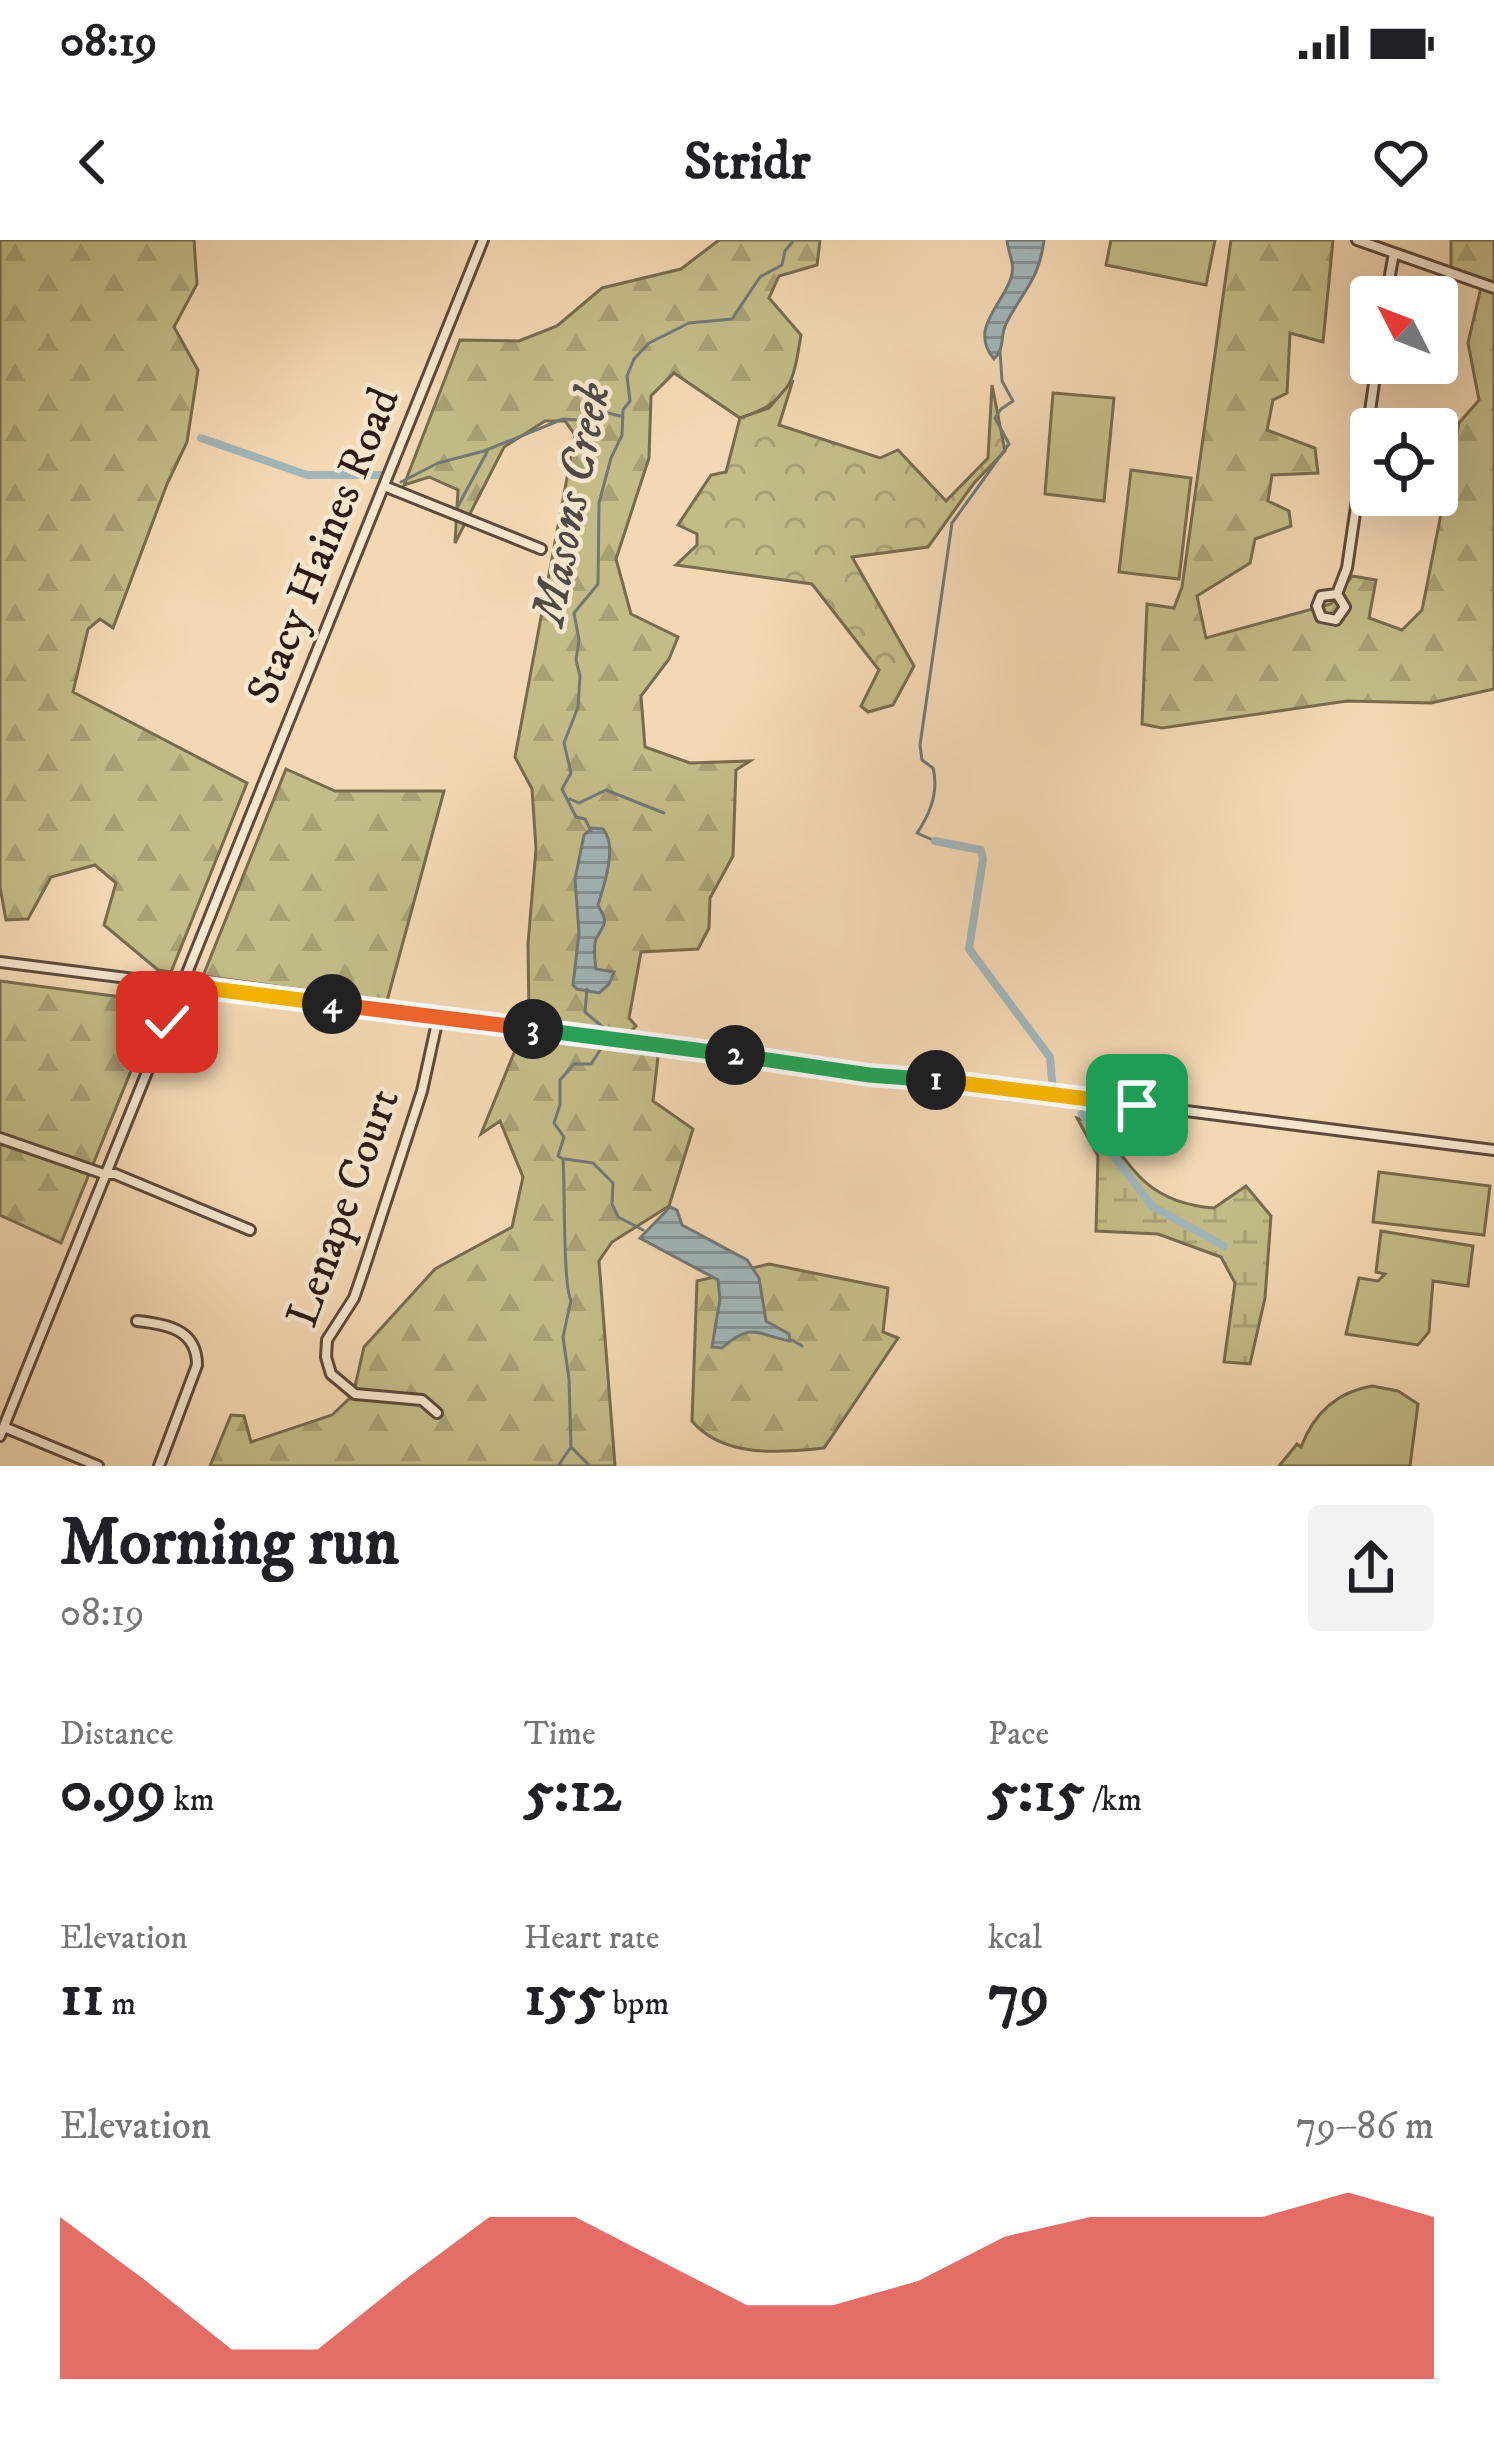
<!DOCTYPE html>
<meta charset="utf-8">
<style>
body{margin:0;font-family:"IM FELL DW Pica",serif;background:#f2f2f2;color:#202124;height:100vh;display:flex;flex-direction:column;font-size:45px;white-space:nowrap}
*{box-sizing:border-box;margin:0}
p{font-size:39px;color:#757577}
.icon{flex:none;width:66px;height:66px;fill:none;stroke:currentColor;stroke-width:2;stroke-linecap:round;stroke-linejoin:round}
.map{position:relative;height:1226px;overflow:hidden}
.details{display:flex;flex-direction:column;background:#fff;flex:1}
.details>*{flex:none}
.needle{width:78px;rotate:312deg}
.buttons{position:absolute;left:1350px;top:36px;display:grid;gap:24px}
.buttons a{display:grid;place-items:center;width:108px;height:108px;border-radius:12px;background:#fff;box-shadow:0 12px 48px #0002;font-size:60px}
.pin{position:absolute;display:grid;place-items:center;width:102px;height:102px;color:#fff;margin:-51px;border-radius:24px;box-shadow:0 6px 18px #0006}
.km{position:absolute;width:60px;height:60px;margin:-30px;border-radius:50%;background:#222;color:#fff;font-size:33px;line-height:60px;text-align:center}
.round{display:grid;place-items:center;flex:none;width:126px;height:126px;border-radius:12px;background:#f2f2f2}
.summary{display:flex;align-items:center;justify-content:space-between;height:204px;padding:0 60px}
h1{font-size:66px;font-weight:700;line-height:90px}
.metrics{display:grid;grid-template-columns:repeat(3,1fr);gap:18px;height:204px;padding:12px 60px}
.metrics div{display:grid;align-content:center}
.metrics b{font-size:60px;font-weight:700}
.metrics small{font-size:33px;font-weight:400}
.metrics p{font-size:33px}
.chart{height:336px;padding:24px 60px}
.chart p{display:flex;justify-content:space-between}
.chart svg{width:100%;height:216px;margin-top:12px;fill:#d93025;opacity:.7}
.status{display:flex;justify-content:space-between;align-items:center;height:84px;padding:0 60px;background:#fff;direction:ltr}
.status svg{height:33px;fill:currentColor}
header{display:flex;justify-content:space-between;align-items:center;height:156px;padding:0 60px;background:#fff;font-size:54px;font-weight:700}
.map>svg:first-child{display:block}
.forest{fill:url(#forest-firs);stroke:#786c4d;stroke-width:3}
.wetland{fill:url(#wetland-marsh);stroke:#786c4d;stroke-width:3}
.park{fill:url(#park-crowns);stroke:#786c4d;stroke-width:3}
.garden{fill:#c3bc87;stroke:#786c4d;stroke-width:3}
.water{fill:url(#water-rules);stroke:#737877;stroke-width:3}
.lines{fill:none;stroke-linecap:round;stroke-linejoin:round}
.stream{stroke:#737877;stroke-width:3}
.canal{stroke:#a1b6b9;stroke-width:8}
.minor-casing{stroke:#5e4a3b;stroke-width:14}
.minor{stroke:#f7e6ce;stroke-width:8}
.split-1-casing{stroke:#fff;stroke-width:24}
.split-2-casing{stroke:#fff;stroke-width:24}
.split-3-casing{stroke:#fff;stroke-width:24}
.split-4-casing{stroke:#fff;stroke-width:24}
.split-5-casing{stroke:#fff;stroke-width:24}
.split-1{stroke:#f5b400;stroke-width:15}
.split-2{stroke:#22a559;stroke-width:15}
.split-3{stroke:#22a559;stroke-width:15}
.split-4{stroke:#f0652b;stroke-width:15}
.split-5{stroke:#f5b400;stroke-width:15}
.labels{text-anchor:middle;dominant-baseline:central;stroke-width:9;stroke-linejoin:round;paint-order:stroke}
.street-label{font-size:45px;fill:#2d1b13;stroke:#f7e6ce}
.water-label{font-size:48px;font-style:italic;fill:#504a45;stroke:#f7e6ce}
</style>
<div class="status"><b>08:19</b><svg viewBox="0 0 49 12"><path d="M0 12V9h3v3zM5 12V6h3v6zM10 12V3h3v9zM15 12V0h3v12zM26 1h20v11H26zM47 4h2v5h-2z"/></svg></div>
<header><svg class="icon" aria-label="back" viewBox="0 0 24 24"><path d="M15 5l-7 7 7 7"/></svg>Stridr<svg class="icon" aria-label="heart" viewBox="0 0 24 24"><path d="M12 20l-8-8c-3-5 5-10 8-4 3-6 11-1 8 4z"/></svg></header>
<div class="map">
<svg width="1494" height="1226" viewBox="0 0 1494 1226">
<defs>
<pattern id="forest-firs" width="22" height="20" patternUnits="userSpaceOnUse" patternTransform="scale(3)"><rect width="22" height="20" fill="#c3bc87"/><path d="M5 1l3.5 6h-7zM16 11l3.5 6h-7z" fill="#a8a174"/></pattern>
<pattern id="wetland-marsh" width="20" height="14" patternUnits="userSpaceOnUse" patternTransform="scale(3)"><rect width="20" height="14" fill="#c3bc87"/><path d="M1 5h8M5 5V1M11 12h8M15 12V8" fill="none" stroke="#a8a174"/></pattern>
<pattern id="park-crowns" width="20" height="18" patternUnits="userSpaceOnUse" patternTransform="scale(3)"><rect width="20" height="18" fill="#c3bc87"/><path d="M2 6a3 3 0 1 1 6 0M12 15a3 3 0 1 1 6 0" fill="none" stroke="#a8a174"/></pattern>
<pattern id="water-rules" width="6" height="5" patternUnits="userSpaceOnUse" patternTransform="scale(3)"><rect width="6" height="5" fill="#a1b6b9"/><path d="M0 2.5h6" fill="none" stroke="#849395"/></pattern>
</defs>
<rect width="100%" height="100%" fill="#f3d8b3"/>
<filter id="stains"><feTurbulence type="fractalNoise" baseFrequency=".00167" numOctaves="4"/><feColorMatrix values="0 0 0 0 .2 0 0 0 0 .09 0 0 0 0 .02 0 0 0 .5 -.17"/></filter>
<radialGradient id="worn" r=".72"><stop offset=".6" stop-color="#630" stop-opacity="0"/><stop offset="1" stop-color="#630" stop-opacity=".3"/></radialGradient>
<path class="forest" d="M 0,0 L 194,0 L 197,44 L 174,87 L 198,130 L 187,202 L 167,244 L 113,388 L 100,379 L 88,389 L 73,452 L 247,543 L 171,732 L 158,730 L 104,685 L 116,643 L 95,625 L 51,637 L 28,679 L 6,680 L 0,647 Z
M 719,0 L 820,0 L 817,25 L 779,36 L 769,58 L 801,95 C 793,144 791,161 740,178 L 674,133 L 651,156 L 649,218 L 616,319 L 631,374 L 678,397 L 669,419 L 641,456 L 645,507 L 690,523 L 750,521 L 736,530 L 733,616 L 710,658 L 709,688 L 698,709 L 641,712 L 629,778 L 636,786 L 620,803 L 659,808 L 653,861 L 693,889 L 669,966 L 612,1002 L 599,1021 L 615,1226 L 210,1226 L 231,1175 L 244,1176 L 251,1202 L 332,1175 L 353,1155 L 364,1107 L 435,1029 L 512,987 L 523,937 L 500,881 L 481,894 L 529,776 L 528,704 L 536,609 L 532,549 L 515,517 L 575,195 L 565,181 L 545,181 L 504,207 L 455,303 L 458,250 L 429,237 L 404,245 L 460,100 L 519,101 L 557,86 L 602,48 L 681,29 Z
M 1231,0 L 1333,0 L 1323,102 L 1290,93 L 1287,153 L 1273,160 L 1267,190 L 1315,208 L 1318,233 L 1272,235 L 1268,261 L 1289,271 L 1291,286 L 1255,299 L 1250,323 L 1197,356 L 1206,398 L 1331,364 L 1352,336 L 1376,340 L 1369,378 L 1402,390 L 1422,370 L 1459,183 L 1479,160 L 1468,103 L 1482,43 L 1451,31 L 1451,0 L 1494,0 L 1494,449 L 1431,463 L 1347,461 L 1162,488 L 1142,484 L 1147,364 L 1174,368 L 1182,347 Z
M 286,529 L 335,551 L 444,551 L 387,761 L 203,736 Z
M 0,741 L 159,762 L 61,1003 L 0,975 Z
M 769,1024 L 888,1048 L 883,1092 L 898,1098 L 824,1208 C 780,1213 723,1218 692,1181 L 697,1041 Z"/>
<path class="wetland" d="M 1077,878 L 1101,884 C 1133,933 1151,963 1214,968 L 1246,946 L 1271,976 L 1265,1058 L 1250,1124 L 1224,1122 L 1235,1043 L 1221,1017 L 1158,994 L 1096,991 L 1098,916 Z"/>
<path class="park" d="M 793,140 L 779,185 L 880,218 L 898,210 L 946,261 L 988,218 L 992,145 L 1005,211 L 974,243 L 928,307 L 852,317 L 914,426 L 893,465 L 868,472 L 861,466 L 879,430 L 812,344 L 676,325 L 697,305 L 697,294 L 678,285 L 711,235 L 726,232 L 740,178 L 769,168 Z"/>
<path class="garden" d="M 1111,0 L 1215,0 L 1206,45 L 1106,25 Z
M 1053,153 L 1114,158 L 1104,261 L 1045,254 Z
M 1131,230 L 1191,238 L 1179,339 L 1119,332 Z
M 1379,932 L 1490,946 L 1484,995 L 1373,982 Z
M 1381,991 L 1473,1006 L 1468,1046 L 1433,1041 L 1429,1092 L 1418,1105 L 1346,1094 L 1359,1038 L 1378,1041 L 1385,1034 L 1376,1032 Z
M 1372,1146 L 1398,1151 L 1418,1164 L 1410,1226 L 1279,1226 L 1297,1204 L 1301,1207 C 1314,1173 1336,1152 1372,1146 Z"/>
<path class="water" d="M 1007,0 L 1044,0 C 1039,40 1024,49 1007,82 C 999,96 1006,107 994,119 C 969,89 1001,67 1011,38 C 1016,24 1008,14 1007,0 Z
M 592,588 L 603,589 C 618,606 604,645 598,665 C 609,685 605,682 596,699 C 593,707 595,721 596,729 L 614,732 L 609,744 L 599,753 L 577,749 L 573,745 L 579,693 L 575,639 L 584,595 Z
M 670,967 L 677,970 L 682,985 L 747,1020 L 759,1038 L 766,1081 L 789,1094 L 790,1101 C 757,1095 752,1081 722,1108 L 712,1107 L 720,1059 L 718,1040 L 640,998 Z"/>
<g class="lines">
<path class="stream" d="M 401,242 L 438,223 L 484,211 L 563,179 L 593,181 L 604,172 L 620,176
M 457,268 L 487,212
M 570,559 L 579,563 L 606,550 L 664,573
M 591,591 L 585,579 L 576,577 L 562,549 L 571,533 L 564,503 L 578,467 L 580,436 L 576,420 L 579,400 L 574,373 L 598,344 L 599,263 L 611,218 L 622,195 L 623,170 L 630,161 L 627,136 L 634,119 L 649,103 L 689,83 L 732,79 L 760,37 L 782,25 L 785,11 L 794,0
M 935,601 L 917,593 C 930,574 939,551 933,528 L 922,520 L 920,505 L 952,283 L 1009,204 L 995,178 L 1001,169 L 1013,161 L 1002,141 L 1000,111
M 565,919 L 593,923 L 613,943 L 612,964 L 618,977 L 643,990
M 792,1100 L 802,1106
M 572,1208 L 590,1226
M 558,1226 L 571,1207 L 569,1139 L 563,1097 L 571,1060 C 563,1048 565,945 563,919 L 558,916 L 564,897 L 554,883 L 560,865 L 560,840 L 574,824 L 591,824 L 602,807 L 604,788 L 585,772 L 587,749"/>
<path class="canal" d="M 201,198 L 307,235 L 381,235
M 935,601 L 981,610 L 983,619 L 969,709 L 1050,817 L 1053,852
M 1082,874 L 1152,966 L 1224,1006"/>
<g class="minor-casing">
<path id="minor" d="M 1357,0 L 1494,48
M 1386,57 L 1394,13
M 384,246 L 541,309
M 1337,354 L 1321,356 L 1317,366 L 1321,377 L 1336,380 L 1345,367 L 1337,354 L 1347,328 L 1377,123
M 0,722 L 803,823 L 869,835 L 941,840 L 1494,910
M 0,898 L 104,934 L 115,934 L 250,990
M 137,1081 C 166,1084 197,1089 197,1125 L 159,1226
M 437,1173 L 422,1160 L 355,1154 L 331,1134 L 326,1117 L 327,1100 L 354,1058 L 364,1029 L 422,851 L 438,778
M 4,1187 L 98,1226
M 0,1196 L 483,0"/>
</g>
<use href="#minor" class="minor"/>
</g>
<g class="lines">
<g class="split-1-casing">
<path id="split-1" d="M 936,840 L 1137,865"/>
</g>
<g class="split-2-casing">
<path id="split-2" d="M 735,815 L 869,835 L 936,840"/>
</g>
<g class="split-3-casing">
<path id="split-3" d="M 533,789 L 735,815"/>
</g>
<g class="split-4-casing">
<path id="split-4" d="M 332,764 L 533,789"/>
</g>
<g class="split-5-casing">
<path id="split-5" d="M 167,782 L 182,745 L 332,764"/>
</g>
<use href="#split-1" class="split-1"/>
<use href="#split-2" class="split-2"/>
<use href="#split-3" class="split-3"/>
<use href="#split-4" class="split-4"/>
<use href="#split-5" class="split-5"/>
</g>
<g class="labels">
<g class="street-label">
<text transform="translate(324 306) rotate(-68)">Stacy Haines Road</text>
<text transform="translate(344 968) rotate(-70)">Lenape Court</text>
</g>
<g class="water-label">
<text transform="translate(572 264) rotate(-79)">Masons Creek</text>
</g>
</g>
<rect width="100%" height="100%" filter="url(#stains)"/>
<rect width="100%" height="100%" fill="url(#worn)"/>
</svg>
<div class="buttons">
<a><svg class="needle" viewBox="-14 -14 28 28"><path d="M0-13l5 13h-10z" fill="#e53935"/><path d="M0 13l5-13h-10z" fill="#757577"/></svg></a>
<a><svg class="icon" aria-label="locate" viewBox="0 0 24 24"><circle cx="12" cy="12" r="6"/><path d="M12 2v4M12 18v4M2 12h4M18 12h4"/></svg></a>
</div>
<div class="pin" style="left:1137px;top:865px;background:#1e9e55"><svg class="icon" aria-label="arrive" viewBox="0 0 24 24"><path d="M6 21V4h12l-3 4 3 4H6"/></svg></div>
<div class="pin" style="left:167px;top:782px;background:#d93025"><svg class="icon" aria-label="check" viewBox="0 0 24 24"><path d="M5 12l5 5 9-10"/></svg></div>
<b class="km" style="left:936px;top:840px">1</b>
<b class="km" style="left:735px;top:815px">2</b>
<b class="km" style="left:533px;top:789px">3</b>
<b class="km" style="left:332px;top:764px">4</b>
</div>
<section class="details">
<div class="summary"><div><h1>Morning run</h1><p>08:19</p></div><a class="round"><svg class="icon" aria-label="share" viewBox="0 0 24 24"><path d="M12 15V3M7 8l5-5 5 5M5 13v7h14v-7"/></svg></a></div>
<div class="metrics">
<div><p>Distance</p><b>0.99<small> km</small></b></div>
<div><p>Time</p><b>5:12</b></div>
<div><p>Pace</p><b>5:15<small> /km</small></b></div>
</div>
<div class="metrics">
<div><p>Elevation</p><b>11<small> m</small></b></div>
<div><p>Heart rate</p><b>155<small> bpm</small></b></div>
<div><p>kcal</p><b>79</b></div>
</div>
<div class="chart"><p><span>Elevation</span>79–86 m</p>
<svg viewBox="0 0 160 44" preserveAspectRatio="none"><path d="M0 44V11L10 24L20 38L30 38L40 24L50 11L60 11L70 20L80 29L90 29L100 24L110 15L120 11L130 11L140 11L150 6L160 11V44z"/></svg>
</div>
</section>
